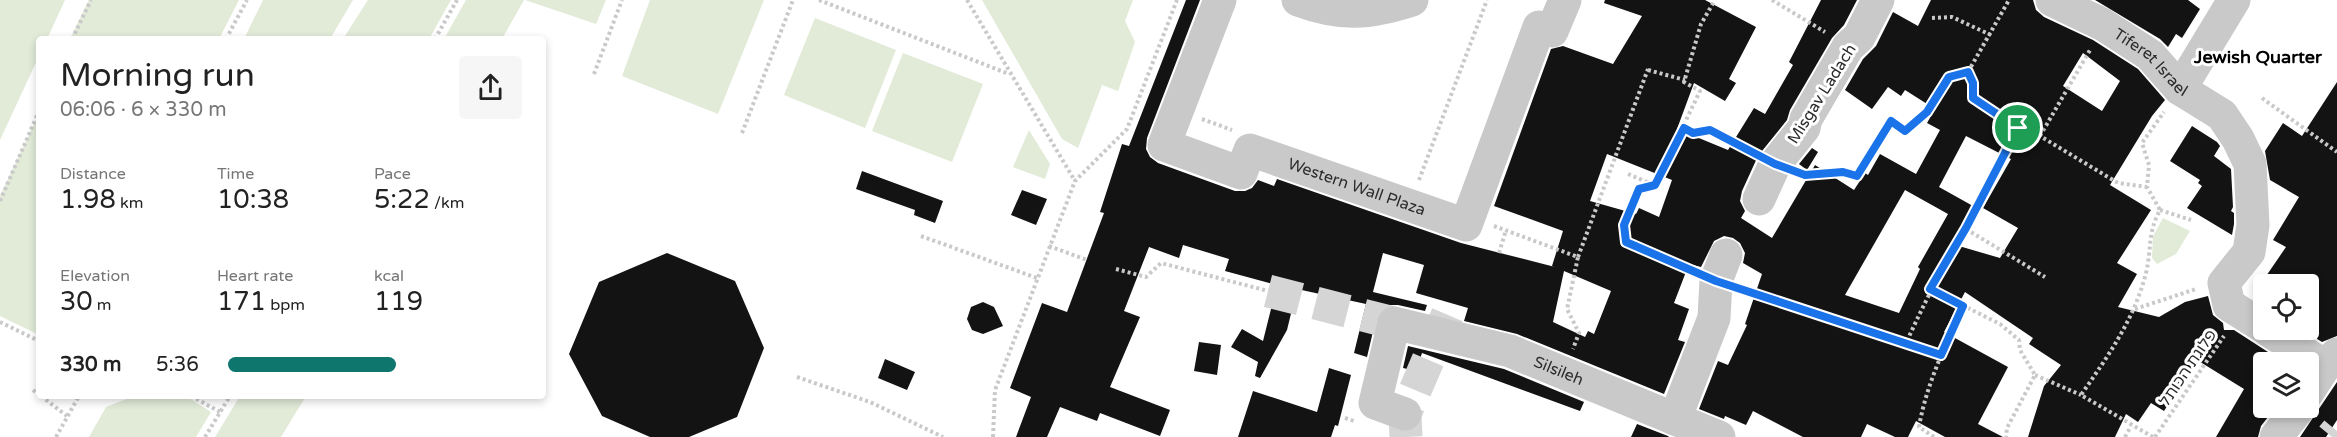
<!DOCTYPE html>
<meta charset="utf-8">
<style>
body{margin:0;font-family:"Varela Round","Noto Sans Hebrew",sans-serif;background:#f6f6f6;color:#222;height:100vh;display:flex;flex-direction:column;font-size:22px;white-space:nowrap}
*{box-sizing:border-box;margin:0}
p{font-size:20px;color:#767676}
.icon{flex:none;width:33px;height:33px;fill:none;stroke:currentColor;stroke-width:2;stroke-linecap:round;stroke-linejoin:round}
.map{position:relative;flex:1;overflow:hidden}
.sheet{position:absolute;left:36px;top:36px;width:510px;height:363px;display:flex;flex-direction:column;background:#fff;border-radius:6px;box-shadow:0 3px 9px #0003}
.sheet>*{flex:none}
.fabs{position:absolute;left:2253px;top:274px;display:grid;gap:12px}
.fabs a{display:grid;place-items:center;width:66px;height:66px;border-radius:6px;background:#fff;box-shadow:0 3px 9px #0003;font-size:30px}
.pin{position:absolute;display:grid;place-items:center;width:51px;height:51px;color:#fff;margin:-26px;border:3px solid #fff;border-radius:50%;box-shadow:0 2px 6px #0007}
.round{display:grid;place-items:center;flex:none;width:63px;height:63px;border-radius:6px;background:#f6f6f6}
.headline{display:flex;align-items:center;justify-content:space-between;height:102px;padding:0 24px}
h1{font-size:33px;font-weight:600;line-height:45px}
.metrics{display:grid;grid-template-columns:repeat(3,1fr);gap:9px;height:102px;padding:6px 24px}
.metrics div{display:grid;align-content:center}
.metrics b{font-size:26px;font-weight:600}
.metrics small{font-size:16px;font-weight:400}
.metrics p{font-size:16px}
ul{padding:0 24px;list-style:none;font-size:20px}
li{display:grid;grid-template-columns:96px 72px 1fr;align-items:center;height:45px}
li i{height:15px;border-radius:8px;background:#0f766e}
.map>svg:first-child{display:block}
.green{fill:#e1ebd8}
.building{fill:#131313;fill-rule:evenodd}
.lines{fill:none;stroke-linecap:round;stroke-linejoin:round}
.minor-tunnel{stroke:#d5d5d5;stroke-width:33;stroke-dasharray:33 16;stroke-linecap:butt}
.path{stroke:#c9c9c9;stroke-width:4;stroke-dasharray:3 3;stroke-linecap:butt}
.minor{stroke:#c9c9c9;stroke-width:33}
.route-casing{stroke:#fff;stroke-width:12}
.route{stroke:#1a73e8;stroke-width:8}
.labels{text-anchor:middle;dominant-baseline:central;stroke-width:6;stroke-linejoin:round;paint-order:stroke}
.street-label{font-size:16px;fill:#2c2c2c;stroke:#fff}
.neighbourhood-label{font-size:18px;font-weight:bold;fill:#000;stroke:#fff}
</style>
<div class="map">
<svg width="2337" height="437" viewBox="0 0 2337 437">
<rect width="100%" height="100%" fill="#fff"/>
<path class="green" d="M 0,0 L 65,0 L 47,39 L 39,39 L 39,56 L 0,140 Z
M 89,0 L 239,0 L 219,39 L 70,39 Z
M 263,0 L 353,0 L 330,39 L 244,39 Z
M 368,0 L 451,0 L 429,39 L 343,39 Z
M 466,0 L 524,0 L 502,39 L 444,39 Z
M 525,0 L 606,0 L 596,24 Z
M 650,0 L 764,0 L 718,114 L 622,76 Z
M 982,0 L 1133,0 L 1125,21 L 1135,42 L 1118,91 L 1102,85 L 1078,148 L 1062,139 Z
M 815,18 L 896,50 L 865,128 L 784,95 Z
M 903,53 L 983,84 L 952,162 L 872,131 Z
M 39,113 L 39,335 L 0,316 L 0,196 Z
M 1029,130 L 1050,164 L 1045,179 L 1013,167 Z
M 2163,218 L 2190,231 L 2176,254 L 2157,264 L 2152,258 L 2153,236 Z
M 134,396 L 186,396 L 211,412 L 196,437 L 89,437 L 106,407 Z
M 240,396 L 306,396 L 281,437 L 215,437 Z"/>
<path class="building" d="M 1186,0 L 1200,0 L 1147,138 L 1146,149 L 1150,157 L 1158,163 L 1235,191 L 1245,191 L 1252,188 L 1258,180 L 1274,186 L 1277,179 L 1461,243 L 1555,267 L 1552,266 L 1563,231 L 1494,206 L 1551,49 L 1563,46 L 1613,64 L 1642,16 L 1604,3 L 1605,0 L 1705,0 L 1756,27 L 1729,79 L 1736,83 L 1725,101 L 1694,83 L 1677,129 L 1728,150 L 1754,108 L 1765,114 L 1793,65 L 1789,62 L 1821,0 L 1857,0 L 1844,25 L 1832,38 L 1790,110 L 1787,120 L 1758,156 L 1742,191 L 1740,201 L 1745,211 L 1741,218 L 1772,238 L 1815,165 L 1854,190 L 1865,173 L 1868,175 L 1880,154 L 1916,174 L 1940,130 L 1927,123 L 1935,109 L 1905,90 L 1901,96 L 1888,87 L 1872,109 L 1845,90 L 1863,59 L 1876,46 L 1893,12 L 1918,26 L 1931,0 L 2033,0 L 2036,10 L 2044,17 L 2093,40 L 2138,69 L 2165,100 L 2152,116 L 2110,185 L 2151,210 L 2117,263 L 2137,274 L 2118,307 L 2159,317 L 2185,302 L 2208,296 L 2213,315 L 2223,323 L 2224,330 L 2234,330 L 2285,363 L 2264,363 L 2264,408 L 2275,408 L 2261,426 L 2258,437 L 2216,437 L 2244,389 L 2197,360 L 2164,411 L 2151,403 L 2138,422 L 2126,414 L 2115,437 L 2028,437 L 2044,386 L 2061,365 L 2029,344 L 2033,338 L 1965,292 L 1944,332 L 2008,367 L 1978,424 L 2003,437 L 1945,437 L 1916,421 L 1908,437 L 1895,437 L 1867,424 L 1861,437 L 1803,437 L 1753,411 L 1746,425 L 1725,416 L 1724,419 L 1699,409 L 1718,361 L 1728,365 L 1747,325 L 1745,324 L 1762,274 L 1743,263 L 1745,253 L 1740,243 L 1733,238 L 1724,236 L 1714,241 L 1701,267 L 1689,264 L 1674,303 L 1689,309 L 1678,340 L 1685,342 L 1664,394 L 1517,334 L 1464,321 L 1468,308 L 1416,293 L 1424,265 L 1383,253 L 1373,292 L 1427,305 L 1425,311 L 1398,305 L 1388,305 L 1381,310 L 1376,319 L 1367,357 L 1354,353 L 1366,304 L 1297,289 L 1287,330 L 1260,378 L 1255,376 L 1258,362 L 1231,347 L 1242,329 L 1263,341 L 1277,285 L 1225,271 L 1229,259 L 1183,245 L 1179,258 L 1149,247 L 1124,311 L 1140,317 L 1110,387 L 1170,410 L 1160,436 L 1100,413 L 1097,421 L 1060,407 L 1047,437 L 1016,437 L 1031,397 L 1010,388 L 1042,303 L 1067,312 L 1104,213 L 1100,212 L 1122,144 L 1129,146 ZM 2083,53 L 2120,81 L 2102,111 L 2063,86 ZM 1966,136 L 2011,159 L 1983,208 L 2018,228 L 2000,258 L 1952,244 L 1973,206 L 1939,187 ZM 1607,154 L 1672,180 L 1659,217 L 1639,208 L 1636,214 L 1590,201 ZM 1905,190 L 1948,214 L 1918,267 L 1920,269 L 1899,313 L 1845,295 ZM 1564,271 L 1611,291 L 1594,334 L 1588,331 L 1585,337 L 1553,322 Z
M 2095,0 L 2188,0 L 2200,9 L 2182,38 L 2176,34 L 2168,47 L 2160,39 Z
M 2337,82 L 2337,336 L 2322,342 L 2303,330 L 2308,330 L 2308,285 L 2260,285 L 2286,247 L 2273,240 L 2299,197 L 2270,180 L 2265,151 L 2283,123 L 2302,136 Z
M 2192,126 L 2217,142 L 2220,146 L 2214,156 L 2231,169 L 2233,207 L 2231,211 L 2234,213 L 2234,224 L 2232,235 L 2187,208 L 2202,186 L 2198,183 L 2200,180 L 2170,161 Z
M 1812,148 L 1818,152 L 1807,170 L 1799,164 Z
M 862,171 L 943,201 L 935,223 L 914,215 L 915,210 L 856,189 Z
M 1022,190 L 1047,199 L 1036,225 L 1011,215 Z
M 667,253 L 735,281 L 764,348 L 737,417 L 689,437 L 650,437 L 602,416 L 569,354 L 599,282 Z
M 983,302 L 994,307 L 1003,326 L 983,334 L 972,330 L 967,319 L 971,307 Z
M 1199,342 L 1221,345 L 1217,375 L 1194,371 Z
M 1408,346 L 1504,369 L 1584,402 L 1580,411 L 1422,353 L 1416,371 L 1403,368 Z
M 885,359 L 915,372 L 907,390 L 878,378 Z
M 1329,368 L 1351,375 L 1338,426 L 1335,425 L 1331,437 L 1238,437 L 1253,391 L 1317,412 Z
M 2337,382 L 2337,420 L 2326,437 L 2300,437 Z
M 1637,424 L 1668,436 L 1669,437 L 1631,437 Z"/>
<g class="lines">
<path class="minor-tunnel" d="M 1268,291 L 1394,323
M 1406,437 L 1405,414 L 1449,311
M 2332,437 L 2337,431"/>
<path class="path" d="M 819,0 L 1009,74
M 967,0 L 1075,181
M 1772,0 L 1825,32
M 1932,18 L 1952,17 L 1991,35
M 72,39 L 91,0
M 226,39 L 247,0
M 435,39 L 457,0
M 1648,70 L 1685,80
M 1968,72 L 2009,0
M 594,74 L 622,0
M 2262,98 L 2337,152
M 1202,119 L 1232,130
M 1684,128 L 1693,133 L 1710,130 L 1751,152
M 742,133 L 793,0
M 2040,136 L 2090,50
M 1628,174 L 1654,185
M 1802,174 L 1843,172 L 1857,176 L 1891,121 L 1905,131 L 1927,112 L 1949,77 L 1968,72 L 1973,83 L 1973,98 L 2018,128 L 2040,136 L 2118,183 L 2147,187
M 1419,180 L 1487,0
M 0,201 L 39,111
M 2160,210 L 2191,220
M 1494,226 L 1578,257 L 1567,309 L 1579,333 L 1573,349
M 1966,229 L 2045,277
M 921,236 L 1037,278
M 1049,246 L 1087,260
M 1499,253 L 1506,230
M 1578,257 L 1648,69
M 1116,269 L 1146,277 L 1161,263 L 1268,291
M 1691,270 L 1626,242 L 1624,225 L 1639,189 L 1655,185 L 1700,91 L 1684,82 L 1701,24 L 1715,0
M 1743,289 L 1941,355
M 1930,289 L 2000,324 L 2019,340 L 2020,350 L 2035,375 L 2007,428 L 2006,437
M 2135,309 L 2196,289
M 0,322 L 39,341
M 1907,341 C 1940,268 1981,199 2018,128
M 2035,375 L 2081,395
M 797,377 L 870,402 L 943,437
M 33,390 L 39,395
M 41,396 L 67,416
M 191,396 L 220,412
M 1345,418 L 1354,421
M 56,437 L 79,396
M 205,437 L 230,396
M 993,437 L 995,390 L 1075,181 L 1127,129 L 1177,0
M 1934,437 L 1919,427 C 1926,385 1946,344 1963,306
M 2125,437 L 2131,426
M 2153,437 L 2081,395 C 2108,356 2134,320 2146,273 C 2152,248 2147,234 2160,210 L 2147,187 L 2149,165 L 2142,143 L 2164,112
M 2155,437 L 2224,336"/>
<g class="minor">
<path id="s1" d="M 1220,0 L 1164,145 L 1241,173 L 1250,150 L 1466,225 L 1539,27 L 1552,31 L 1565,0"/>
<path d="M 1298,0 C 1341,16 1369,14 1412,0"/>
<path id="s2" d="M 2052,0 L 2102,24 L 2150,55 L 2180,89 L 2222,115 L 2238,139 L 2250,164 L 2253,225 L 2249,252 L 2224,283 L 2229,305 L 2264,327"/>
<path d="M 2180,89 L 2234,0"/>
<path d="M 1759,199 L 1775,164 L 1804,128 L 1806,119 L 1848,47 L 1859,37 L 1878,0"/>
<path d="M 2268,330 L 2325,366"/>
<path d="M 2308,392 L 2325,366 L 2337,354"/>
<path id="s3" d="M 1405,414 L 1375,403 L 1394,323 L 1510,351 L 1719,437"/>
<path d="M 1675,419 L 1714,318 L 1716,281 L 1726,255"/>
<path d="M 2276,437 L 2299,408"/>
</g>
</g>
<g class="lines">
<g class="route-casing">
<path id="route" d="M 1968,72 L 1973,83 L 1973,98 L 2018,128 L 1966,228 L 1930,289 L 1963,306 L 1941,355 L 1716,281 L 1626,242 L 1624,225 L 1639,189 L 1655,185 L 1684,128 L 1693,133 L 1710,130 L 1775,164 L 1805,175 L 1843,172 L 1857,176 L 1891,121 L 1905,131 L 1927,112 L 1949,77 Z"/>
</g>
<use href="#route" class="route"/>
</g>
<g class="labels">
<g class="street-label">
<text stroke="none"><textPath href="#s2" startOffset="118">Tiferet Israel</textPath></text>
<text transform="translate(1822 94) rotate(-58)">Misgav Ladach</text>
<text stroke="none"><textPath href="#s1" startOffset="375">Western Wall Plaza</textPath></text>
<text transform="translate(2188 368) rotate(-56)">פלוגת הכותל</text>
<text stroke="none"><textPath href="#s3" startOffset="286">Silsileh</textPath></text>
</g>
<g class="neighbourhood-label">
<text x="2258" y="57">Jewish Quarter</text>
</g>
</g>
</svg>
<div class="fabs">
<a><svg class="icon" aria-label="locate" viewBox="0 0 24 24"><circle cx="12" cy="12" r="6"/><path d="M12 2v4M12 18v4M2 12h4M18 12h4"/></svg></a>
<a><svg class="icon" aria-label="layers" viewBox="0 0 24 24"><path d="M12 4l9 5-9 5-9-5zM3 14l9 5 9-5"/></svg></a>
</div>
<div class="pin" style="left:2018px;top:128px;background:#1e9e55"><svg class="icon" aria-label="arrive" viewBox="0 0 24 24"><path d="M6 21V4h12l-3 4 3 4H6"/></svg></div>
<section class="sheet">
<div class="headline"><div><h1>Morning run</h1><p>06:06 · 6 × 330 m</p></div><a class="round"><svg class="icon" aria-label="share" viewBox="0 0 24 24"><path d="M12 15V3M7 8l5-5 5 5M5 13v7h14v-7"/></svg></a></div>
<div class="metrics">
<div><p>Distance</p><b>1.98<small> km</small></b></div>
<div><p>Time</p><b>10:38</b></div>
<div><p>Pace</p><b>5:22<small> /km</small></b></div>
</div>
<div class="metrics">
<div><p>Elevation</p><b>30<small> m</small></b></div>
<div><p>Heart rate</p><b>171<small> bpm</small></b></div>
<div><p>kcal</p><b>119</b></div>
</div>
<ul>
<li><b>330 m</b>5:36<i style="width:57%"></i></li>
</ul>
</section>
</div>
